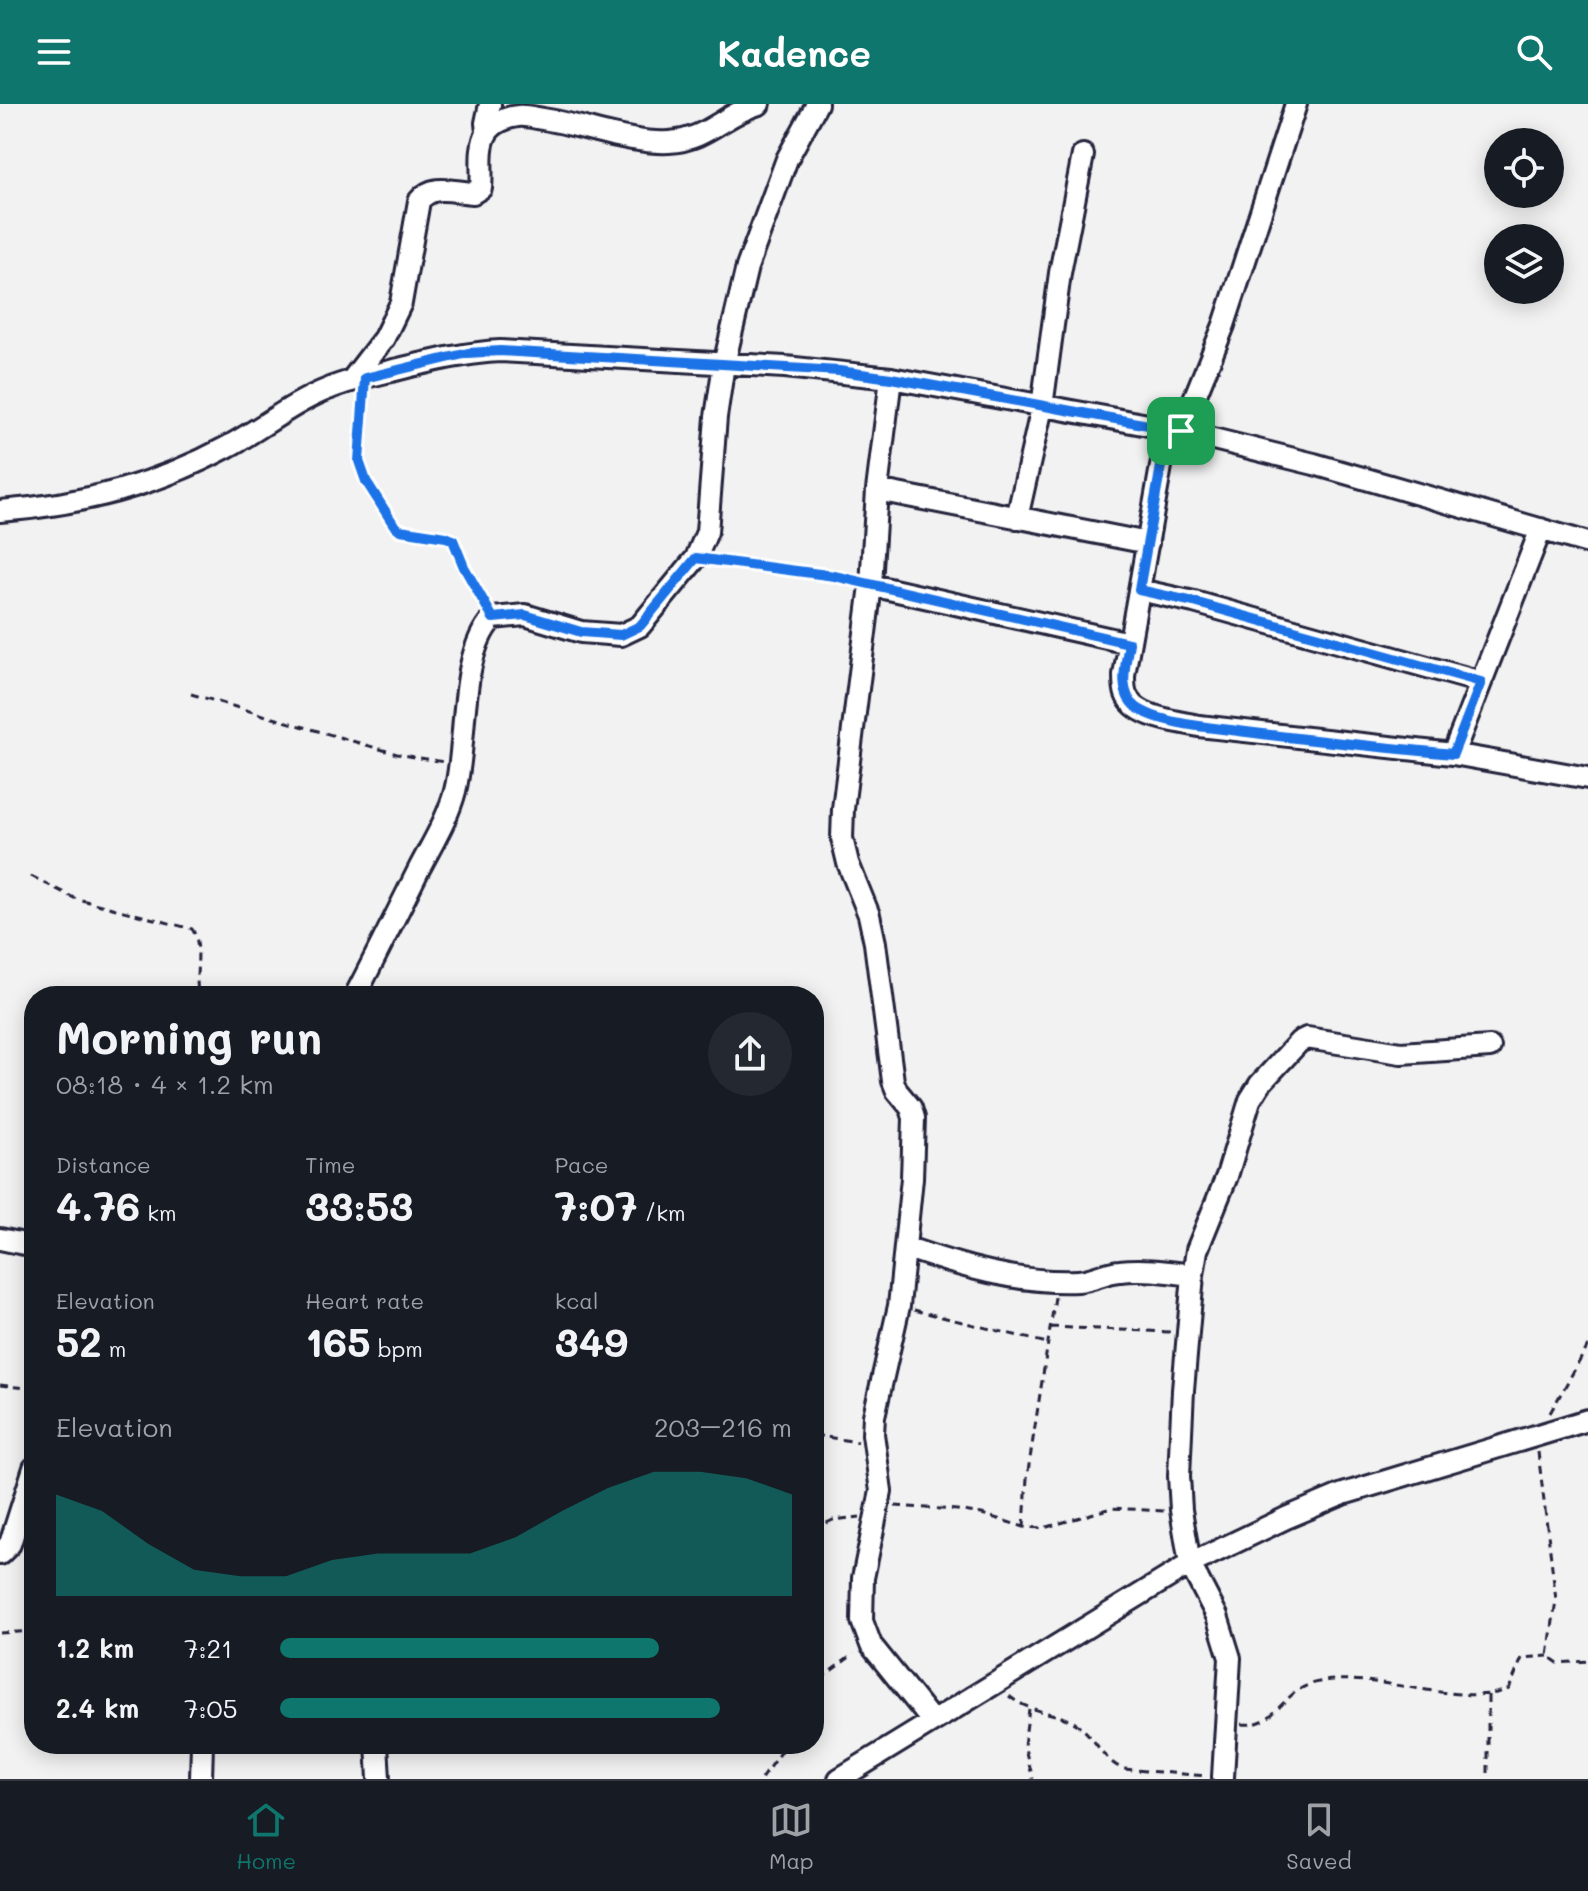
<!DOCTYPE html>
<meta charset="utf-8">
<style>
body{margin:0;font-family:Mali,sans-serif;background:#242831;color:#f1f3f6;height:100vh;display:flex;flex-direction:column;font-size:30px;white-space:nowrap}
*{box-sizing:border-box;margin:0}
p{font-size:26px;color:#9ea1a6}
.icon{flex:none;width:44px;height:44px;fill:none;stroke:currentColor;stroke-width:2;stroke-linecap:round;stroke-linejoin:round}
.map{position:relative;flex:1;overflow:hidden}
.drawer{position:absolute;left:24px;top:882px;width:800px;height:768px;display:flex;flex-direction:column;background:#171b24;border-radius:32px;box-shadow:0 4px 20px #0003}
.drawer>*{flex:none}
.fabs{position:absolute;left:1484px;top:24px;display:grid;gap:16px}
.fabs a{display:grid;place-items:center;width:80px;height:80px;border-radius:50%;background:#171b24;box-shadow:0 4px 20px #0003;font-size:40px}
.pin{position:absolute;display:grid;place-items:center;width:68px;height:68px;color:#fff;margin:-34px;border-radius:16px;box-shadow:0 4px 12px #0006}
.round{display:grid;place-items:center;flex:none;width:84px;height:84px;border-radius:42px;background:#242831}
.summary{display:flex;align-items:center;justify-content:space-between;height:136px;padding:0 32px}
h1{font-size:44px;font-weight:800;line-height:60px}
.stats{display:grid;grid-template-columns:repeat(3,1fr);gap:12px;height:136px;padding:8px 32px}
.stats div{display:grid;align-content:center}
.stats b{font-size:40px;font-weight:800}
.stats small{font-size:22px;font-weight:400}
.stats p{font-size:22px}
.chart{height:224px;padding:16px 32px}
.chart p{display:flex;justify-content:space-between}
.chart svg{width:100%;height:144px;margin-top:8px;fill:#0f766e;opacity:.7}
ul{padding:0 32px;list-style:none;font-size:26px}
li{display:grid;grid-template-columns:128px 96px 1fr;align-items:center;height:60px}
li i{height:20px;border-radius:10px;background:#0f766e}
header{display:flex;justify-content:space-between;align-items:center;height:104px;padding:0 32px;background:#0f766e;color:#fff;font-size:36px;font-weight:800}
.tab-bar{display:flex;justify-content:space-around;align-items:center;height:112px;border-top:2px solid #363941;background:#171b24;font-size:22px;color:#9ea1a6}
.tab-bar a{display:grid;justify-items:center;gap:4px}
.tab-bar .on{color:#0f766e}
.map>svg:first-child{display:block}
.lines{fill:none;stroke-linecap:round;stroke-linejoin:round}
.minor-casing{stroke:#22223b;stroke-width:26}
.path{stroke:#22223b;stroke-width:3;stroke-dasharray:8 6;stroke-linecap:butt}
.minor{stroke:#fff;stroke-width:20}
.route-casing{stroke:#fff;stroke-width:16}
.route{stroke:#1a73e8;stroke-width:10}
</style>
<header><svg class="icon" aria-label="menu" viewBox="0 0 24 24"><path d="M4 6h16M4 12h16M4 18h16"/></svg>Kadence<svg class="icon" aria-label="search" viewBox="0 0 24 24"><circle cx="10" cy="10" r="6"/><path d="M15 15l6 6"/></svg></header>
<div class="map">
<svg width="1588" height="1675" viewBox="0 0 1588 1675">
<rect width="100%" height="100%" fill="#f2f2f3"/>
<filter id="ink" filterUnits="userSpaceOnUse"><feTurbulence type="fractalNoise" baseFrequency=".0125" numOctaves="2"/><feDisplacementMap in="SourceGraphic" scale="16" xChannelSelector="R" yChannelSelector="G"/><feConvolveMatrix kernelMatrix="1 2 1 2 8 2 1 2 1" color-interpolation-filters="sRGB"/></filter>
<g filter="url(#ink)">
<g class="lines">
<g class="minor-casing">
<path id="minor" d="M 1296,0 L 1224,221 L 1181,327 L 1163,351 L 1124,571 C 1124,576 1124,585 1126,590 C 1135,614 1177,617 1199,622 L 1453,650 L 1588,674
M 487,28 L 486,19 L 490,0
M 891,274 L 877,386 L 871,481 L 843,705 L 842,734 L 848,759 L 869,811 L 875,839 L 893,977 L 897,987 L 911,1004 L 914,1014 L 912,1074 L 899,1202 L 874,1312 L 873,1330 L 881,1387 L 863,1474 L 862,1517 L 871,1541 L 932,1617
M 351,277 L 384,234 L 401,199 L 419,97 C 433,79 453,88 473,89 L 481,84 C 483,66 478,45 487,29 C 493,19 507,13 518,12 C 526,11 535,14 543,15 C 583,21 630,40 669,38 C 707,36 724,10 759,0
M 877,386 L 1148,439
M 0,407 C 79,401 157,381 227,343 C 261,325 292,299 328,285 C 346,277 367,273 386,268 C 425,259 461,249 500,247 L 785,263 L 891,274 L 1181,327 L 1314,360 L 1588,439
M 1017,414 L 1042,303 L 1060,169 L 1083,51
M 871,481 L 1129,539
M 1139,486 L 1194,498 L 1481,578
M 1453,650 L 1541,425
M 355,892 C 377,850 398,807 419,765 C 432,740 448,714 455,687 C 468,638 458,550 493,514 L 525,511 L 581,528 L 621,531 L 640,522 L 696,454 L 707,428 L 716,313 L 724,260 L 747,163 L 787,55 L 817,0
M 0,1135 L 34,1142
M 905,1143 C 959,1162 1020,1180 1078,1177 C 1093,1176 1105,1168 1120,1167 C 1144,1164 1169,1168 1193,1171
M 0,1450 L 10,1440 L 34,1364
M 377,1640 L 379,1675
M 1223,1673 L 1230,1554 L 1217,1512 L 1190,1460 L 1181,1406 L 1179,1372 L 1183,1286 L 1193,1171 L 1197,1146 L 1227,1072 L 1250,996 L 1260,980 L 1299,938 L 1307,934 L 1401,949 L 1490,943
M 201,1675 L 202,1640
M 839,1675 L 1190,1460 L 1286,1414 L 1343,1390 L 1588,1316"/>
</g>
<path class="path" d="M 364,290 L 360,340 L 361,367 L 394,421 C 410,435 434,427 453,436 L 464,463 L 486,501
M 716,455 C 761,465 808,466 854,476
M 191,590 L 397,650 L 444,658
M 31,772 L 74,794 L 192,825 C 204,842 193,871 199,892
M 27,1159 L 34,1187
M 914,1206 L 1047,1239
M 1050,1223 L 1170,1228
M 0,1281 L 34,1285
M 1550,1309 L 1588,1242
M 814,1331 L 858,1338
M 1538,1348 L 1556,1496 L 1548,1552 L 1558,1559 L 1588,1557
M 895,1402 L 957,1406 L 982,1410 L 1024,1423 L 1044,1424 L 1111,1404 L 1165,1407
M 1024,1423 L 1027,1374 L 1055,1193
M 814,1425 L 833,1416 L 860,1413
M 0,1529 L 34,1527
M 814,1588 L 825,1571 L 854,1550
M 1488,1591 L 1488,1675
M 1009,1592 C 1033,1611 1058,1607 1078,1621 C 1096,1634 1102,1656 1123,1665 L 1207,1672
M 1029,1605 L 1024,1641 L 1033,1675
M 1242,1620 C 1270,1623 1277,1601 1297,1587 C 1305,1581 1316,1578 1325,1577 C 1378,1569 1466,1604 1509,1585 L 1522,1554 L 1548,1552
M 761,1675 L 786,1640"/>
<use href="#minor" class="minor"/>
</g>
</g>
<g class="lines" filter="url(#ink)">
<g class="route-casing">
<path id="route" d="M 500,247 L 839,267 L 891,274 L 1181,327 L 1169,340 L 1163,351 L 1139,486 L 1194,498 L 1481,578 L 1453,650 C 1379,643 1305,636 1231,626 C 1205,623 1158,619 1136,603 C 1117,588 1126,559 1129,539 L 835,472 L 696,454 L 640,522 L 621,531 L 581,528 L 525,511 L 493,514 L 464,463 L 453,436 L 446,433 L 400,426 L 394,421 L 366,377 L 359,357 L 365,274 L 468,249 Z"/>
</g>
<use href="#route" class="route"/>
</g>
</svg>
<div class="fabs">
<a><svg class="icon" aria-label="locate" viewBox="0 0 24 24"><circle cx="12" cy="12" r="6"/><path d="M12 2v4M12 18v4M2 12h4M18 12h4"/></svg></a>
<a><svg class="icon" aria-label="layers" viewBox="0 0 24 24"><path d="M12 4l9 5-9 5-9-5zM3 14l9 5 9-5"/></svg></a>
</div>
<div class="pin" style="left:1181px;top:327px;background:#1e9e55"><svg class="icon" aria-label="arrive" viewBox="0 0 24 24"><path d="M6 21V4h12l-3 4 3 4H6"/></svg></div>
<section class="drawer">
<div class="summary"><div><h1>Morning run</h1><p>08:18 · 4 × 1.2 km</p></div><a class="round"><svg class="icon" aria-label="share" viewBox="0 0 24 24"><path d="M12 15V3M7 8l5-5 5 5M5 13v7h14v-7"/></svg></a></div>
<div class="stats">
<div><p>Distance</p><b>4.76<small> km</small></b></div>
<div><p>Time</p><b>33:53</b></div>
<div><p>Pace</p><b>7:07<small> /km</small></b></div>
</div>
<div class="stats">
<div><p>Elevation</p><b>52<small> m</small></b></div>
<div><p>Heart rate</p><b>165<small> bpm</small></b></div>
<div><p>kcal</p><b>349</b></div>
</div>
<div class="chart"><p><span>Elevation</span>203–216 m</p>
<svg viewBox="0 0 160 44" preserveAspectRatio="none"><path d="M0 44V13L10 18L20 28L30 36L40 38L50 38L60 33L70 31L80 31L90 31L100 26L110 18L120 11L130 6L140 6L150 8L160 13V44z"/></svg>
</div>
<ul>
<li><b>1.2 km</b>7:21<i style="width:74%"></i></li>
<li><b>2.4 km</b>7:05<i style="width:86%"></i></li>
</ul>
</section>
</div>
<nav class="tab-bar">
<a class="on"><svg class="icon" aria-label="home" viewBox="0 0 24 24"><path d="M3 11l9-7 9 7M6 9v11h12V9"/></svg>Home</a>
<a><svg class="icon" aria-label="map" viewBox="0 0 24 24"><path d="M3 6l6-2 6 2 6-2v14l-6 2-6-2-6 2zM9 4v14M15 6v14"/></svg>Map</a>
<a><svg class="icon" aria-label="saved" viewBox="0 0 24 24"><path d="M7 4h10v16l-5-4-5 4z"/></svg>Saved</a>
</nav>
